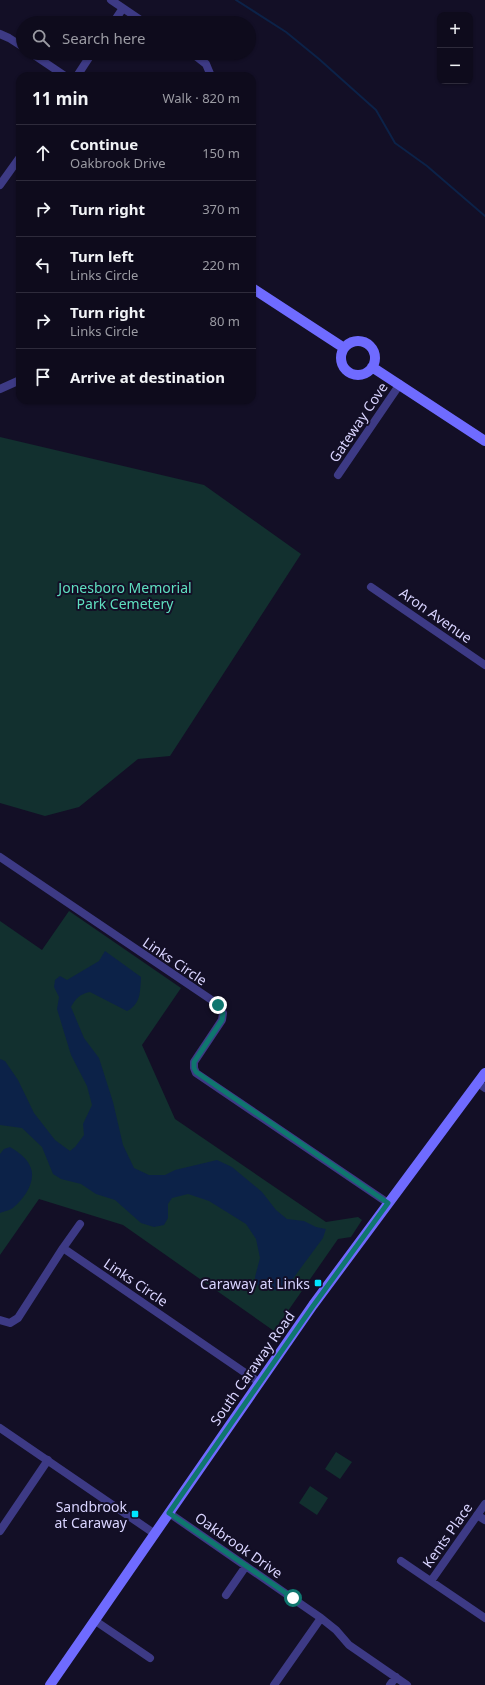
<!DOCTYPE html>
<meta charset="utf-8">
<style>
body{margin:0;font-family:"Noto Sans",sans-serif;background:#1c1929;color:#f1f3f6}
.controls{position:absolute;right:12px;top:12px;display:grid;overflow:hidden;border-radius:8px;box-shadow:0 1px 3px #0004}
.controls button{width:36px;height:36px;display:grid;place-items:center;padding:0;border:0;border-bottom:1px solid #2e2b3b;background:#0e0b1c;color:#f1f3f6;font:20px sans-serif}
.stop{position:absolute;width:12px;height:12px;margin:-9px;border:3px solid #0f766e;border-radius:50%;background:#fff}
.stop.end{background:#0f766e;border-color:#fff;box-shadow:0 1px 4px #0008}
.list{margin:0;padding:0;list-style:none}
h2{display:flex;justify-content:space-between;align-items:center;height:52px;margin:0;padding:0 16px;font-size:17px}
h2 small{font-size:13px;font-weight:400;color:#9b9ba3}
.list li{display:grid;grid-template-columns:26px 1fr auto;gap:12px;align-items:center;box-sizing:border-box;height:56px;padding:0 16px;border-top:1px solid #2e2b3b}
.list b{display:block;font-size:15px;white-space:nowrap}
.list p{margin:0;font-size:13px;white-space:nowrap;color:#9b9ba3}
.list em{font-size:13px;font-style:normal;color:#9b9ba3}
.icon{flex:none;width:22px;height:22px;fill:none;stroke:currentColor;stroke-width:2;stroke-linecap:round;stroke-linejoin:round}
.map{position:relative;flex:none;width:485px;height:1685px;overflow:hidden}
.search{position:absolute;background:#0e0b1c;box-shadow:0 1px 3px #0004;left:16px;top:16px;width:240px;height:44px;display:flex;align-items:center;gap:10px;box-sizing:border-box;padding:0 14px;border-radius:22px;color:#9b9ba3;font-size:15px}
.panel{position:absolute;background:#0e0b1c;box-shadow:0 1px 3px #0004;left:16px;top:72px;width:240px;height:332px;border-radius:12px}
.map>svg:first-child{display:block}
.green{fill:#12302f}
.water{fill:#0c2248}
.lines{fill:none;stroke-linecap:round;stroke-linejoin:round}
.stream{stroke:#0c2248;stroke-width:2}
.street{stroke:#3d3a85;stroke-width:8}
.secondary{stroke:#6f6bff;stroke-width:10}
.route{stroke:#0f766e;stroke-width:5}
.poi-dot{fill:#00e5ff;stroke:#130f26;stroke-width:1.5}
.labels{text-anchor:middle;dominant-baseline:central;stroke-width:4;stroke-linejoin:round;paint-order:stroke}
.street-label{font-size:14px;fill:#d9d4ff;stroke:#130f26}
.park-label{font-size:14px;fill:#5fe0c0;stroke:#130f26}
.poi-label{font-size:14px;fill:#d9d4ff;stroke:#130f26;text-anchor:end}
</style>
<div class="map">
<svg width="485" height="1685" viewBox="0 0 485 1685">
<rect width="100%" height="100%" fill="#130f26"/>
<!-- green -->
<path class="green" d="M0 437 204 485 301 554 170 756 138 759 79 807 45 816 0 803Z
M69 911 181 988 142 1045 175 1119 326 1222 358 1217 362 1220 351 1237 338 1239 274 1331 123 1225 39 1199 0 1255V921L42 950Z
M336 1452 352 1462 340 1479 325 1469Z
M310 1486 328 1498 317 1515 299 1503Z"/>
<!-- water -->
<path class="water" d="M105 951 141 977C140 992 141 1004 127 1011L90 992C80 994 76 998 71 1007L84 1038 99 1058 113 1102 123 1145 134 1168 149 1175H165L175 1170 217 1160 232 1167 262 1192 276 1210 287 1219 304 1221 316 1227 326 1229 323 1238 286 1288C276 1292 265 1291 256 1284L255 1277 260 1258 256 1239 246 1224 209 1201 188 1194 172 1198 168 1204V1218L164 1225 154 1227 141 1223 115 1200 96 1194 81 1184 61 1179 53 1174 42 1147 22 1128 0 1125V1059L5 1061 18 1080 34 1113 55 1140 70 1151 75 1147 84 1135 83 1124 92 1105 87 1086 71 1055 57 1009 59 997 54 987 55 980 60 976 67 980 99 961Z
M10 1147C17 1151 27 1158 30 1166 37 1180 25 1198 14 1207 11 1210 5 1211 0 1213V1154L4 1149Z"/>
<g class="lines">
<!-- stream -->
<path class="stream" d="M236 0 286 32 319 59 376 110 395 143 427 166 485 216"/>
<!-- street -->
<path class="street" d="M111 0 145 23
M113 23 123 8
M0 34 9 38 23 47
M31 53 65 76
M192 53 206 64 211 76
M77 76 92 53
M0 185 20 157
M0 389 20 380
M338 475 400 384
M371 587 485 665
M0 857 219 1005 223 1013 222 1020 194 1062V1068L196 1073 388 1203
M478 1083 485 1088
M63 1248 80 1224
M0 1320 10 1323 18 1318 63 1248 260 1383
M0 1428 155 1534
M169 1513 321 1618 336 1630 349 1645 407 1685
M477 1515 485 1520
M0 1531 48 1460
M401 1561 485 1618
M431 1581 485 1504
M226 1595 246 1566
M94 1620 150 1658
M274 1685 321 1618
M390 1685 396 1677"/>
<!-- secondary -->
<path class="secondary" d="M252 288 344 348
M341 358a17 17 0 1 1 34 0a17 17 0 1 1-34 0Z
M372 367 485 441
M50 1685 313 1305 485 1073"/>
</g>
<g class="lines">
<!-- route -->
<path class="route" d="M218 1005 223 1013 222 1020 194 1062V1068L196 1072 388 1203 313 1306 169 1513 293 1598"/>
</g>
<!-- markers -->
<g class="poi-dot">
<rect x="314" y="1279" width="8" height="8" rx="2"/>
<rect x="131" y="1510" width="8" height="8" rx="2"/>
</g>
<g class="labels">
<!-- street labels -->
<g class="street-label">
<text transform="translate(358 422) rotate(-56)">Gateway Cove</text>
<text transform="translate(436 615) rotate(35)">Aron Avenue</text>
<text transform="translate(175 961) rotate(34)">Links Circle</text>
<text transform="translate(136 1282) rotate(34)">Links Circle</text>
<text transform="translate(252 1368) rotate(-55)">South Caraway Road</text>
<text transform="translate(447 1535) rotate(-55)">Kents Place</text>
<text transform="translate(239 1545) rotate(35)">Oakbrook Drive</text>
</g>
<!-- park labels -->
<g class="park-label">
<text x="125" y="587">Jonesboro Memorial<tspan x="125" dy="16">Park Cemetery</tspan></text>
</g>
<!-- poi labels -->
<g class="poi-label">
<text x="310" y="1283">Caraway at Links</text>
<text x="127" y="1506">Sandbrook<tspan x="127" dy="16">at Caraway</tspan></text>
</g>
</g>
</svg>
<div class="controls">
<button>+</button>
<button>−</button>
</div>
<div class="stop" style="left:293px;top:1598px"></div>
<div class="stop end" style="left:218px;top:1005px"></div>
<div class="search"><svg class="icon" aria-label="search" viewBox="0 0 24 24"><circle cx="10" cy="10" r="6"/><path d="M15 15l6 6"/></svg>Search here</div>
<section class="panel">
<h2>11 min<small>Walk · 820 m</small></h2>
<ul class="list">
<li><svg class="icon" aria-label="ahead" viewBox="0 0 24 24"><path d="M12 20V5M6 11l6-6 6 6"/></svg><div><b>Continue</b><p>Oakbrook Drive</p></div><em>150 m</em></li>
<li><svg class="icon" aria-label="right" viewBox="0 0 24 24"><path d="M7 20v-9h11M14 6l5 5-5 5"/></svg><div><b>Turn right</b></div><em>370 m</em></li>
<li><svg class="icon" aria-label="left" viewBox="0 0 24 24"><path d="M17 20v-9H6M10 6l-5 5 5 5"/></svg><div><b>Turn left</b><p>Links Circle</p></div><em>220 m</em></li>
<li><svg class="icon" aria-label="right" viewBox="0 0 24 24"><path d="M7 20v-9h11M14 6l5 5-5 5"/></svg><div><b>Turn right</b><p>Links Circle</p></div><em>80 m</em></li>
<li><svg class="icon" aria-label="arrive" viewBox="0 0 24 24"><path d="M6 21V4h12l-3 4 3 4H6"/></svg><div><b>Arrive at destination</b></div></li>
</ul>
</section>
</div>
